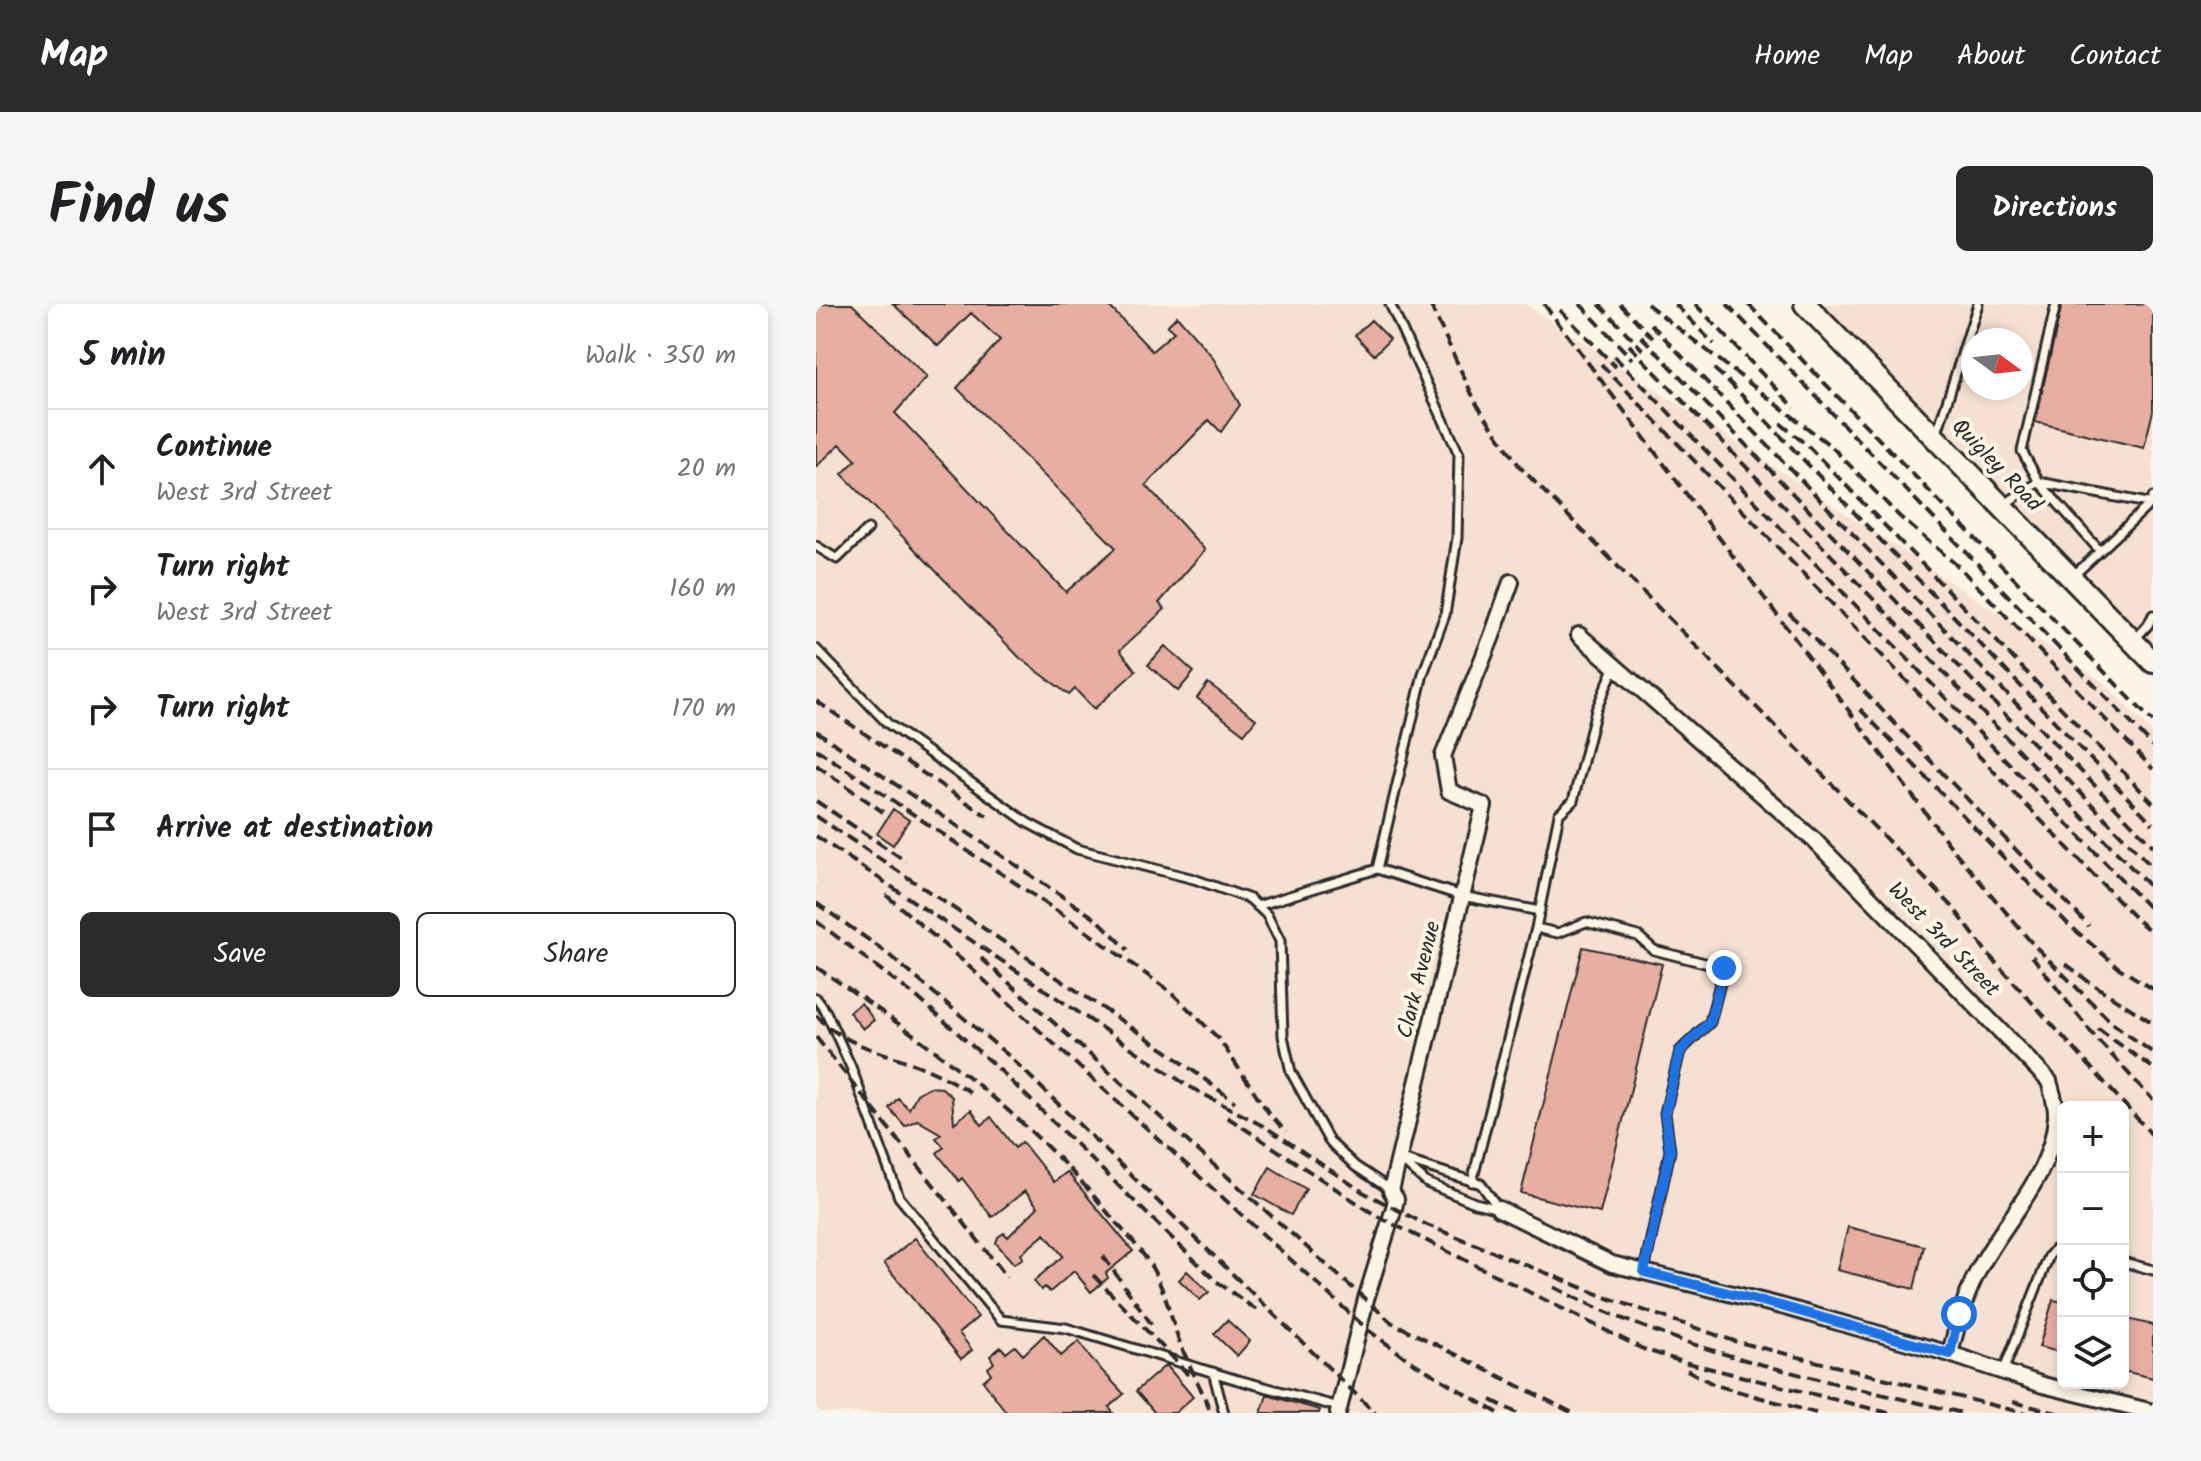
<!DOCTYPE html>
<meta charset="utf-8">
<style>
body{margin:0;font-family:Kalam,sans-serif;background:#f6f6f6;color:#202124}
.controls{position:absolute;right:24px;bottom:24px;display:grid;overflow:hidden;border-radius:12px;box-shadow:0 4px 12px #0003}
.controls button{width:72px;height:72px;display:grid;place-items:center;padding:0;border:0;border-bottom:2px solid #e0e0e0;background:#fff;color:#202124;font:40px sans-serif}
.compass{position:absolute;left:1145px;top:24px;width:72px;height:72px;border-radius:50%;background:#fff;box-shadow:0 4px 12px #0003;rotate:105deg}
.stop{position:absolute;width:24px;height:24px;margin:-18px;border:6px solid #1a73e8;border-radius:50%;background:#fff}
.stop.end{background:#1a73e8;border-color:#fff;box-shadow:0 2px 8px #0008}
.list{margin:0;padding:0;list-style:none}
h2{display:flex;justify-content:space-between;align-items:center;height:104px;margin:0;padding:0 32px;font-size:34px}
h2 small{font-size:26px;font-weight:400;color:#757577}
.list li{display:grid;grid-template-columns:52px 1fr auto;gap:24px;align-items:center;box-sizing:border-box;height:120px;padding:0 32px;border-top:2px solid #e0e0e0}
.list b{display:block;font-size:30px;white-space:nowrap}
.list p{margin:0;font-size:26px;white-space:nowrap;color:#757577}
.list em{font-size:26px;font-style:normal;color:#757577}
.actions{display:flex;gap:16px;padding:24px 32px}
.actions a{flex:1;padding:18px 0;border:2px solid #2b2b2b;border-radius:12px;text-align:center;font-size:28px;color:#2b2b2b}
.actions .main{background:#2b2b2b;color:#fff}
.icon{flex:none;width:44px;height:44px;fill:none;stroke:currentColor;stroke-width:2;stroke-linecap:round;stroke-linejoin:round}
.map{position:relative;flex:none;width:1337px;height:1109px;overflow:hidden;border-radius:12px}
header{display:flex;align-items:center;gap:48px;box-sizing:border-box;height:112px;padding:0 40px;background:#2b2b2b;color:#fff}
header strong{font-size:38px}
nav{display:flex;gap:44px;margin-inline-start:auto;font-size:28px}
.intro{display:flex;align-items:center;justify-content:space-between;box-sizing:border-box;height:192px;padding:0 48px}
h1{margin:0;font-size:56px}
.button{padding:20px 36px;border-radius:12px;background:#2b2b2b;color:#fff;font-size:28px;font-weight:700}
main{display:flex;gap:48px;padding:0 48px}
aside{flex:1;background:#fff;border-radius:12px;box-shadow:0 4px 12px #0003}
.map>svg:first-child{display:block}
.built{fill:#f6e0d1;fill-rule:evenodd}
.building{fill:#e7aea1;stroke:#2b2b2b;stroke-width:2}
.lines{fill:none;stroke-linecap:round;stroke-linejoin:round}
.lane-casing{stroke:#2b2b2b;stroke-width:13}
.street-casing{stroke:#2b2b2b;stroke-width:20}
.secondary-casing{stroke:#2b2b2b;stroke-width:26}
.lane{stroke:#fcf5e5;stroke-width:7}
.street{stroke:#fcf5e5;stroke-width:14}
.secondary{stroke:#fcf5e5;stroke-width:20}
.rail{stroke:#2b2b2b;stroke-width:4;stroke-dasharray:12 6;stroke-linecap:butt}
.route{stroke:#1a73e8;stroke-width:10}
.labels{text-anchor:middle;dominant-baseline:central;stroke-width:8;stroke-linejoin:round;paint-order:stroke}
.street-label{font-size:22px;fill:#2b2b2b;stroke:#fcf5e5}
</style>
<header>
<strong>Map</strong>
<nav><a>Home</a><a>Map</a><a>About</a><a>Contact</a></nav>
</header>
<div class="intro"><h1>Find us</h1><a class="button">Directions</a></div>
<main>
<aside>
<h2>5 min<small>Walk · 350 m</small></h2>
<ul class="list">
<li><svg class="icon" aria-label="ahead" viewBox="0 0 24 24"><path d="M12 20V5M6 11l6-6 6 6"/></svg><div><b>Continue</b><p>West 3rd Street</p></div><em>20 m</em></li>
<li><svg class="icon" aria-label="right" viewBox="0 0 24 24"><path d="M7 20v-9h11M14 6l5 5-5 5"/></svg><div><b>Turn right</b><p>West 3rd Street</p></div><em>160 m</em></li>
<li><svg class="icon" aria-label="right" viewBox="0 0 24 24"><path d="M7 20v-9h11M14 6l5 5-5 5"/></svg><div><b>Turn right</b></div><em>170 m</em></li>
<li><svg class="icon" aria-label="arrive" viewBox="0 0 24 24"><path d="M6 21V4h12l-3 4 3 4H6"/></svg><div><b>Arrive at destination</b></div></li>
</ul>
<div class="actions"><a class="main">Save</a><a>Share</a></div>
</aside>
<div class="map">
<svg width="1337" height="1109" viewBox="0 0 1337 1109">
<rect width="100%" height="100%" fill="#fcf5e5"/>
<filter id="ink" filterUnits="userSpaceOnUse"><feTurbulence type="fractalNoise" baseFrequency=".0125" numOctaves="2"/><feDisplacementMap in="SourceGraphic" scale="16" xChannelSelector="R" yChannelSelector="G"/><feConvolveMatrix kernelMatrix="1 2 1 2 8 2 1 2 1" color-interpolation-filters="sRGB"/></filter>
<g filter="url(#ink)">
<!-- built -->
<path class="built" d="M0 0H709L1287 378 1337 429V1109H0ZM1247 803H1307V1079H1247Z
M995 0H1337V358ZM1157 36H1205V84H1157Z"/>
<!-- building -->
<path class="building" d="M0 0H36L111 73 79 109 250 288 300 244 141 84 184 36 155 9 122 42 77 0H291L336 47 358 28 351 22 361 12 396 52 424 101 405 128 393 116 330 181 389 246 343 299 349 305 304 346 320 367 278 405 259 385 253 391 204 354 26 170 40 156 24 140 0 163Z
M1246 0H1337V107L1328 144 1219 118Z
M555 16 574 35 558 51 539 31Z
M349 342 378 368 362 387 332 361Z
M392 379 440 415 428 430 381 394Z
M77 505 93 516 77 541 61 530Z
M767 643 846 660 784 909 705 889Z
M45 699 58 716 47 725 33 708Z
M113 783 126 784 136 793 138 819 155 806 166 821 175 813 199 844 206 838 238 878 251 868 317 947 290 969 292 974 275 988 258 967 234 988 229 983 225 986 218 977 247 952 229 930 205 950 207 954 198 960 180 939 182 933 188 929 192 933 222 903 209 887 176 913 146 874 143 877 121 849 128 843 120 834 125 830 101 816 89 822 73 804 82 794 93 805 101 790Z
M454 863 490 885 475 911 438 890Z
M1032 923 1108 942 1098 985 1021 966Z
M99 934 162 1013 143 1029 156 1046 145 1055 68 959Z
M371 967 393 988 384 996 363 976Z
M1237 996 1247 998V1049L1223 1043Z
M1307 1014 1337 1021V1074L1307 1067Z
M411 1016 434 1037 421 1052 398 1030Z
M228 1031 245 1052 263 1037 275 1055 308 1090 293 1103 297 1109H191L167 1077 175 1070 172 1064 178 1059 174 1052 185 1043 190 1049 199 1042 207 1051Z
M350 1061 377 1093 359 1109H339L320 1087Z
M451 1091 504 1106 503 1109H445Z"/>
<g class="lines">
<defs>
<path id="lane" d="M1240 0 1206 147 1223 178 1337 200
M1120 132 1162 0
M1187 201 1223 178 1284 247 1257 272
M0 242 21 255 52 225
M1284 247 1335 199 1337 193
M1320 334 1332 321 1337 311
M0 345 71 419 212 519 261 545 378 575 434 595 451 611 464 637 467 732 475 768 513 837 539 862 575 886
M561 565 646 592 724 607
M441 602 561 565 607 370 629 311 641 234 643 150 574 0
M720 624 742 629 770 618 822 632 838 646 908 664 894 718 864 747 849 809 854 847 828 967
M0 694 10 708 35 763 83 893 185 1016 250 1024 422 1076 523 1103
M583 854 665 880 683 905 659 899 611 879Z
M656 878 720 624 743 510 757 497 780 406 799 362
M1307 958 1337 966
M397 1068 408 1109
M1187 1068 1233 952 1239 945 1247 944"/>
<path id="street" d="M763 331 998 536 1233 777C1236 788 1241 802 1240 813 1236 873 1188 916 1162 967 1148 994 1141 1021 1134 1050
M683 905 796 960 965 1002 1134 1050 1227 1081 1337 1108
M522 1109 550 995 578 904 580 895 575 887 668 502 633 487 627 452 676 332 695 278"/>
<path id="secondary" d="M989 0 1337 358"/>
</defs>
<!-- lane casing -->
<use href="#lane" class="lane-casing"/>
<!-- street casing -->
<use href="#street" class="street-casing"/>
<!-- secondary casing -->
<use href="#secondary" class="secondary-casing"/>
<!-- lane -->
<use href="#lane" class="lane"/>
<!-- street -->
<use href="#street" class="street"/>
<!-- secondary -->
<use href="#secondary" class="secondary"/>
<!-- rail -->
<path class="rail" d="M614 0 660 99 704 163 1136 602 1172 650 1337 832
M728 0 1135 543 1215 638 1296 719 1337 749
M764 0 816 55
M783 0 827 46
M804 0 837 34
M831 0 1016 143 1083 212 1143 263 1337 465
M859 0 898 40
M879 0 979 104
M911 0 1337 442
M932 0 1337 418
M744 6 800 63
M835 20 1337 542
M825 32 1337 564
M813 41 1337 586
M798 52 1337 608
M785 60 1322 617 1337 629
M898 65 911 76 1337 520
M964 119 992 142 1337 499
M973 309 1273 622
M0 397 171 512
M1044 405 1251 619 1303 664 1337 685
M0 427 283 617 312 646
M0 445 250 613 355 688 403 735 452 808 470 828
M0 461 67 508
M0 497 90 557
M0 512 352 748 419 798
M0 532 372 782 451 824 547 888 611 921 792 994 918 1037 1208 1109
M70 591 147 657 552 1026 593 1056 682 1109
M0 599 67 646 193 752 559 1109
M0 617 102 694 186 768 400 977 443 1008
M1216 652 1278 732 1337 796
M165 654 575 1018 757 1109
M1250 660 1273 678 1337 719
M0 663C106 733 217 815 297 915 310 930 325 945 335 962 350 988 355 1015 365 1042 375 1065 386 1086 395 1109
M0 711C27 741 62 746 98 760 119 768 140 779 159 791
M1282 725 1337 764
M0 733 191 973
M411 813 561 912 827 1045 864 1057 1073 1109
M287 952 336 1021
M277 971 363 1060 372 1071
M738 983C864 1049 1009 1076 1146 1109
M871 1066 899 1081 1000 1109
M675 1096 701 1109
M1197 1098 1241 1109"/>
</g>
</g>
<g class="lines" filter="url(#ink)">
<!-- route -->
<path class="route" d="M908 664 894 718 864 747 849 809 854 847 828 968 965 1002 1134 1050 1143 1010"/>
</g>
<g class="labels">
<!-- street labels -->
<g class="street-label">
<text transform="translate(1180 162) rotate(46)">Quigley Road</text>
<text transform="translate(1127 636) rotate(46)">West 3rd Street</text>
<text transform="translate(604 676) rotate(-76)">Clark Avenue</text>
</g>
</g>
</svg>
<div class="controls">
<button>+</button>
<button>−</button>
<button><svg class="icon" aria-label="locate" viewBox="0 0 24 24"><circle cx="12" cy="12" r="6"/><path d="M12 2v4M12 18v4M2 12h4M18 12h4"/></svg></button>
<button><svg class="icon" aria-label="layers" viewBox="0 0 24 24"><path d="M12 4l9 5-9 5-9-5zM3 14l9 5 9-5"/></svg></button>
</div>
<svg class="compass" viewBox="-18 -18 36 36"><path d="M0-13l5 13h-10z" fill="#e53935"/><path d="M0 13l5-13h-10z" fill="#757577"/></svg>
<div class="stop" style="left:1143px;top:1010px"></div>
<div class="stop end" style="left:908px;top:664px"></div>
</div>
</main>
